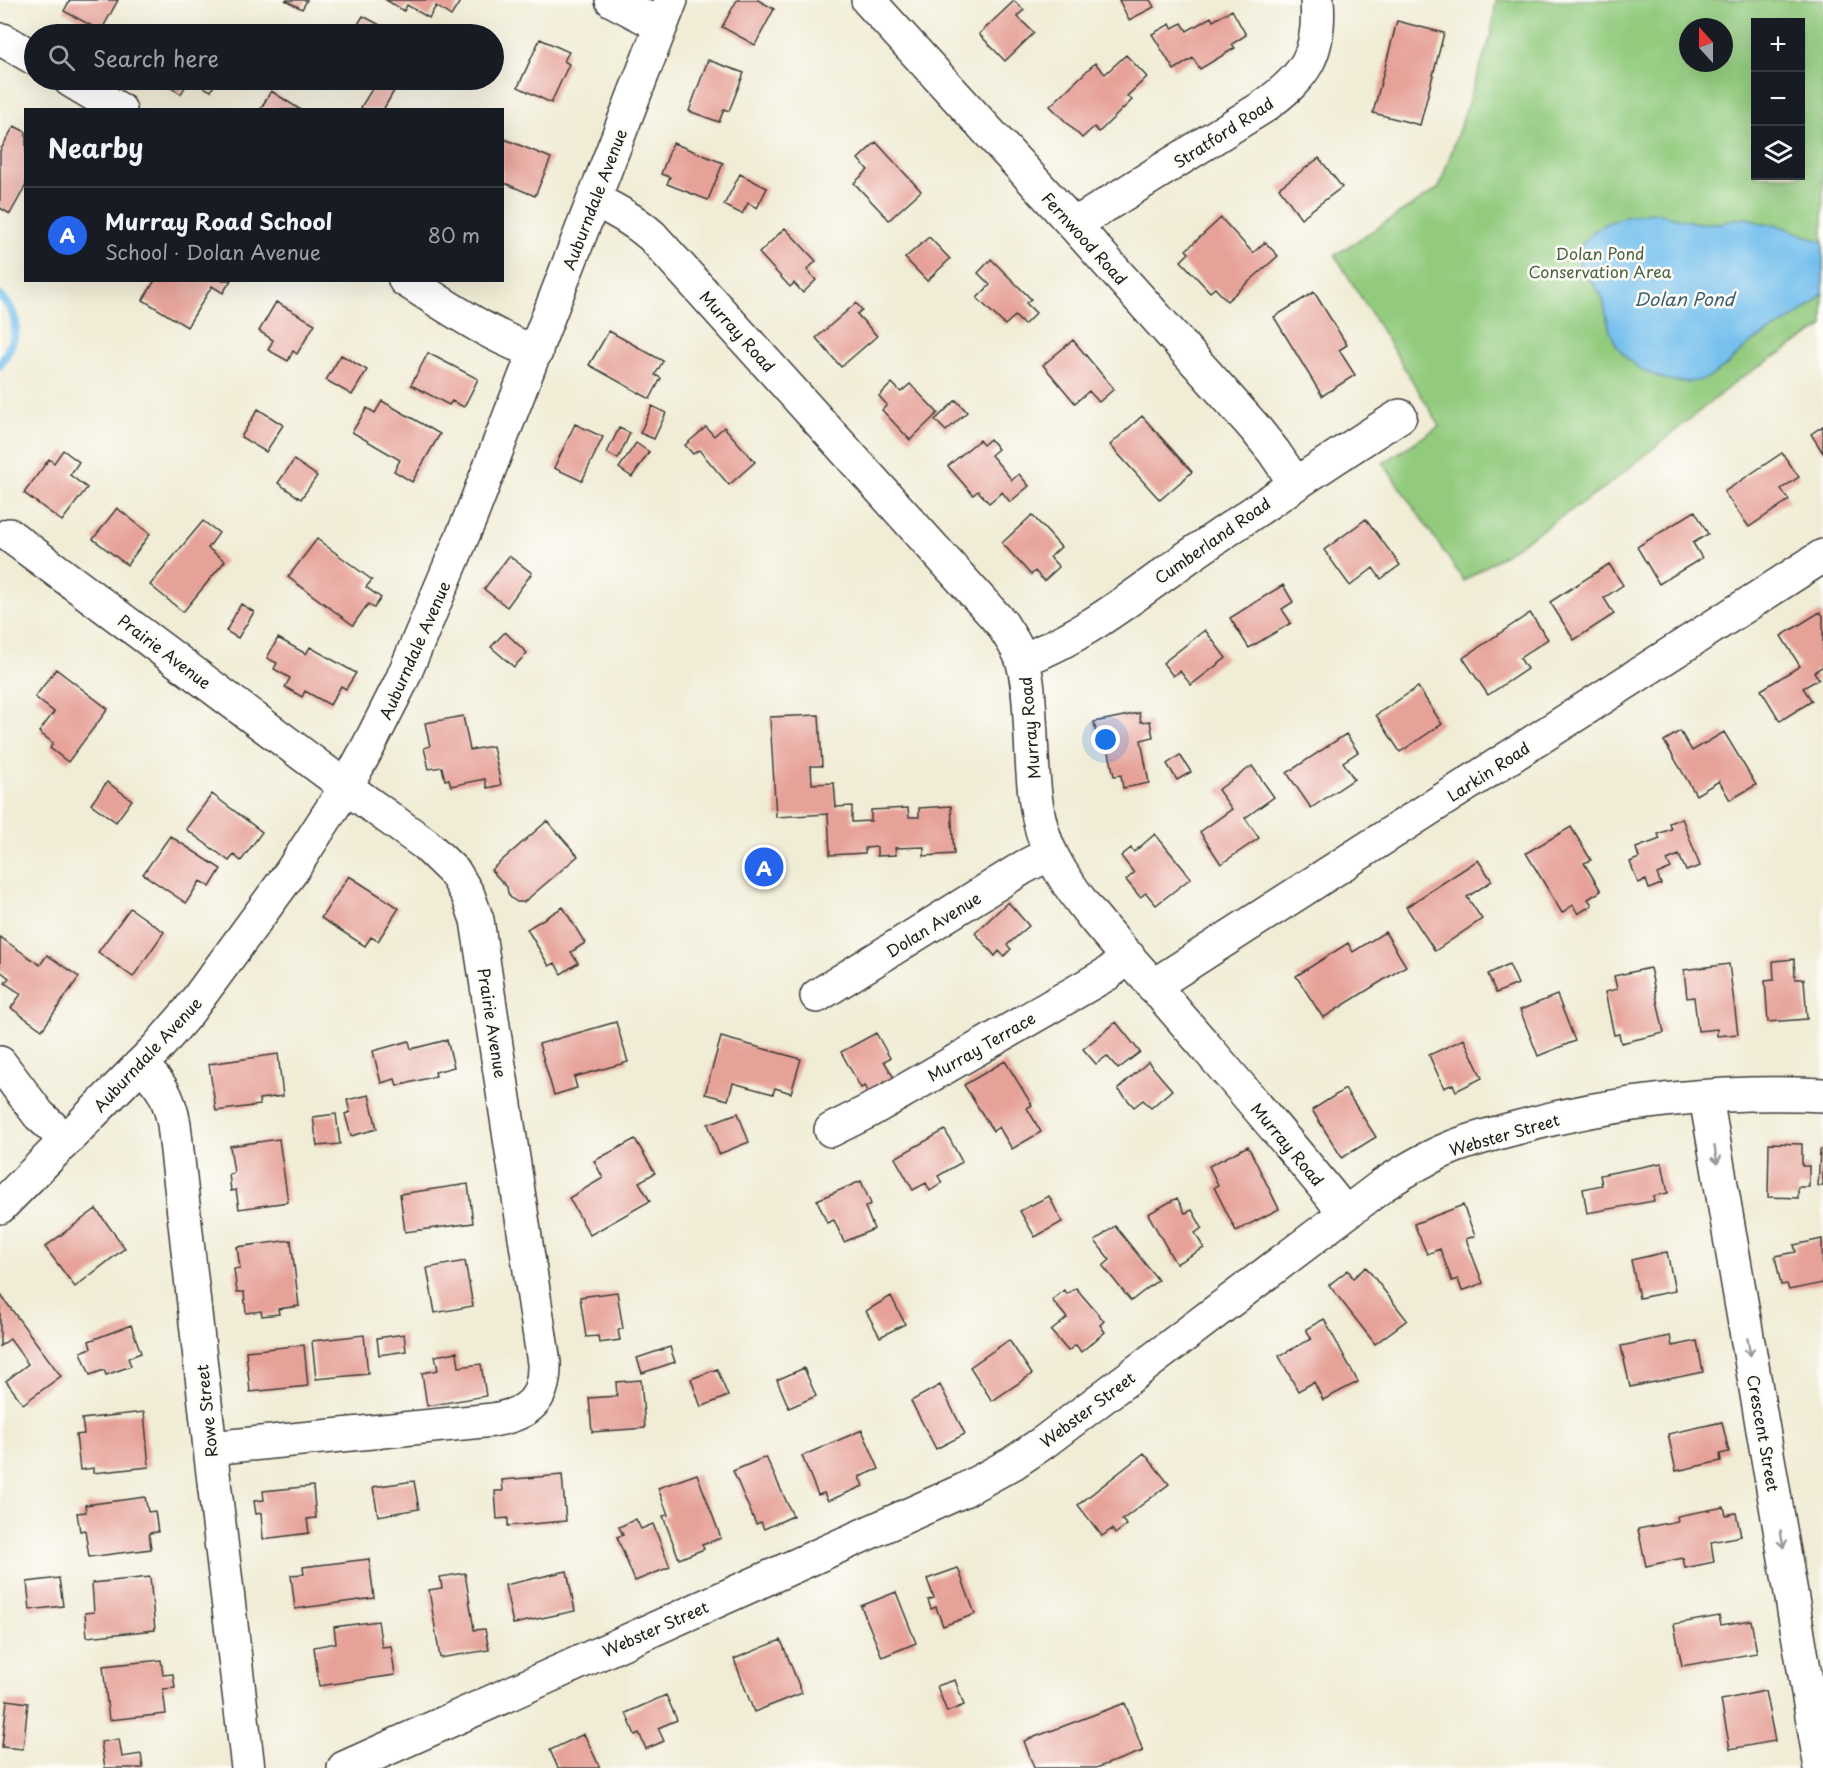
<!DOCTYPE html>
<meta charset="utf-8">
<style>
body{margin:0;font-family:"Playpen Sans",sans-serif;background:#20242c;color:#f1f3f6}
.controls{position:absolute;right:18px;top:18px;display:grid;overflow:hidden;border-radius:0px;box-shadow:0 6px 24px #0002}
.controls button{width:54px;height:54px;display:grid;place-items:center;padding:0;border:0;border-bottom:2px solid #363941;background:#171b24;color:#f1f3f6;font:30px sans-serif}
.compass{position:absolute;left:1679px;top:18px;width:54px;height:54px;border-radius:50%;background:#171b24;box-shadow:0 6px 24px #0002;rotate:339deg}
.you{position:absolute;left:1106px;top:740px;width:21px;height:21px;margin:-15px;border:4px solid #fff;border-radius:50%;background:#1a73e8;box-shadow:0 0 0 9px #1a73e833}
.badge{display:grid;place-items:center;width:39px;height:39px;border-radius:50%;background:#2563eb;color:#fff;font-size:20px;font-weight:700}
.pin{position:absolute;translate:-50% -50%;border:3px solid #fff;box-shadow:0 2px 6px #0006}
.list{margin:0;padding:0;list-style:none}
h2{display:flex;justify-content:space-between;align-items:center;height:78px;margin:0;padding:0 24px;font-size:26px}
h2 small{font-size:20px;font-weight:400;color:#9ea1a6}
.list li{display:grid;grid-template-columns:39px 1fr auto;gap:18px;align-items:center;box-sizing:border-box;height:96px;padding:0 24px;border-top:2px solid #363941}
.list b{display:block;font-size:22px;white-space:nowrap}
.list p{margin:0;font-size:20px;white-space:nowrap;color:#9ea1a6}
.list em{font-size:20px;font-style:normal;color:#9ea1a6}
.icon{flex:none;width:33px;height:33px;fill:none;stroke:currentColor;stroke-width:2;stroke-linecap:round;stroke-linejoin:round}
.map{position:relative;flex:none;width:1823px;height:1768px;overflow:hidden}
.search{position:absolute;background:#171b24;box-shadow:0 6px 24px #0002;left:24px;top:24px;width:480px;height:66px;display:flex;align-items:center;gap:15px;box-sizing:border-box;padding:0 21px;border-radius:33px;color:#9ea1a6;font-size:22px}
.panel{position:absolute;background:#171b24;box-shadow:0 6px 24px #0002;left:24px;top:108px;width:480px;height:174px;border-radius:0px}
.map>svg:first-child{display:block}
.green{fill:#92cb7e;stroke:#57744d;stroke-width:1.5;fill-rule:evenodd}
.water{fill:#74c0ed;stroke:#486e84;stroke-width:1.5}
.lines{fill:none;stroke-linecap:round;stroke-linejoin:round}
.stream{stroke:#74c0ed;stroke-width:9}
.building{fill:#e6a299}
.street-casing{stroke:#3c3b38;stroke-width:36}
.secondary-casing{stroke:#3c3b38;stroke-width:36}
.street{stroke:#fff;stroke-width:33}
.secondary{stroke:#fff;stroke-width:33}
.oneway{stroke:#999}
.labels{text-anchor:middle;dominant-baseline:central;stroke-width:5;stroke-linejoin:round;paint-order:stroke}
.street-label{font-size:16px;fill:#1c1c1c;stroke:#fdfcf7}
.park-label{font-size:16px;fill:#4b6243;stroke:#fdfcf7}
.water-label{font-size:18px;font-style:italic;fill:#3f5e70;stroke:#fdfcf7}
</style>
<div class="map">
<svg width="1823" height="1768" viewBox="0 0 1823 1768">
<rect width="100%" height="100%" fill="#fdfcf7"/>
<filter id="ink" filterUnits="userSpaceOnUse"><feTurbulence type="fractalNoise" baseFrequency=".0167" numOctaves="2"/><feDisplacementMap in="SourceGraphic" scale="12" xChannelSelector="R" yChannelSelector="G"/><feConvolveMatrix kernelMatrix="1 2 1 2 8 2 1 2 1" color-interpolation-filters="sRGB"/></filter>
<filter id="wash" filterUnits="userSpaceOnUse"><feTurbulence type="fractalNoise" baseFrequency=".008" numOctaves="4" result="noise"/><feDisplacementMap in="SourceGraphic" scale="24" xChannelSelector="R" yChannelSelector="G"/><feGaussianBlur stdDeviation="1.35" result="paint"/><feColorMatrix in="noise" values="0 0 0 0 0 0 0 0 0 0 0 0 0 0 0 0 0 1.4 0 .05"/><feComposite in="paint" operator="in"/></filter>
<g filter="url(#wash)">
<rect width="100%" height="100%" fill="#f0ecd5"/>
<!-- green -->
<path class="green" d="M1496 0H1823V327L1739 379 1602 490 1464 581 1383 463 1440 426 1335 255 1439 188 1491 35ZM1756 22H1800V176H1756ZM1688 27H1724V63H1688Z"/>
<!-- water -->
<path class="water" d="M1652 212 1698 223H1721L1735 219 1748 218 1762 224H1775L1823 242V293C1803 316 1776 327 1751 343 1739 352 1729 365 1716 373 1691 392 1643 378 1624 355 1615 345 1609 331 1607 318 1605 312 1605 306 1603 300 1599 288 1587 276 1579 266 1580 257 1579 246 1586 239 1601 220 1630 215 1652 212Z"/>
<g class="lines">
<!-- stream -->
<path class="stream" d="M0 296C25 319 16 339 0 365"/>
</g>
<g id="blocks">
<!-- building -->
<path class="building" d="M70 0H118L101 31 64 11Z
M285 0H307L302 9Z
M386 0H461L451 16 436 6 429 18 407 5 404 11Z
M737 0H758L774 9 755 45 722 27Z
M1119 0H1150L1154 7 1129 20Z
M1014 1 1024 10 1017 16 1034 33 1005 61 979 34Z
M1232 10 1246 35 1232 44 1235 48 1200 69 1193 58 1174 70 1152 34 1170 24 1172 28 1182 23 1187 31 1211 17 1213 21Z
M363 16 397 34H352Z
M1397 21 1444 33 1420 125 1373 113Z
M540 39 569 52 564 61 569 64 551 103 518 87Z
M1126 55 1147 77 1127 96 1132 100 1099 132 1094 127 1082 138 1050 106 1095 63 1105 74Z
M708 60 744 73 729 111 724 109 719 122 689 111Z
M170 80H189L181 94 166 85Z
M190 80H217L211 91Z
M377 81 394 91 383 110H365L361 107Z
M271 91 301 110H260Z
M14 126 26 132V185L10 214 0 208V151Z
M502 138 551 158 535 196 502 182Z
M876 142 921 191 889 220 854 183 868 170 858 159Z
M673 143 723 163 708 200 667 184 670 177 661 174Z
M1319 158 1342 187 1301 218 1279 188Z
M740 174 767 188 757 208 748 203 742 214 724 205Z
M1221 218 1253 253 1265 242 1278 256 1227 301 1215 288 1210 292 1181 261 1189 253 1186 250Z
M785 228 816 261 807 270 816 280 803 293 794 283 790 287 759 253Z
M929 237 950 259 927 281 905 258Z
M991 259 1031 299 1026 303 1036 313 1024 325 1015 316 1005 325 977 298 990 285 978 273Z
M155 280H231L223 293 212 286 187 327 143 300Z
M1314 292 1347 345 1339 350 1355 375 1322 396 1274 317Z
M276 302 315 324 297 354 293 351 288 361 268 350 273 340 259 331Z
M856 303 862 310 857 314 877 336 841 367 816 338Z
M609 331 663 361 655 375 661 378 650 399 589 365Z
M1073 340 1114 389 1099 402 1089 391 1075 403 1043 365Z
M428 353 478 379 464 407 452 401 449 405 411 385Z
M341 355 367 370 352 395 326 380Z
M892 383 901 392 910 384 938 413 910 440 882 410 887 405 879 396Z
M956 400 967 412 946 431 935 420Z
M382 401 440 434 412 482 394 471 400 460 352 432 367 408 375 413Z
M652 406 666 413 654 439 640 433Z
M258 409 283 425 266 452 241 437Z
M1142 416 1192 472 1160 500 1110 445Z
M575 424 603 437 582 481 554 468Z
M1823 426V453L1811 434Z
M706 427 714 436 724 427 755 462 729 485 699 450 693 454 685 445Z
M619 428 630 433 618 459 607 453Z
M990 439 998 449 991 455 1012 480 1019 474 1029 486 1010 502 1002 492 989 503 978 491 973 495 948 466 979 440 983 445Z
M636 443 649 452 632 477 619 468Z
M63 450 79 462 70 475 87 488 62 521 24 493 49 459 54 463Z
M1782 453 1799 477 1781 489 1789 500 1749 527 1724 492Z
M294 460 317 476 301 499 278 483Z
M117 508 150 534 127 565 93 539Z
M1695 511 1708 534 1693 543 1702 558 1659 584 1637 547Z
M1032 515 1061 547 1050 557 1059 567 1044 581 1035 571 1031 575 1002 543Z
M1366 519 1400 565 1381 579 1373 568 1350 586 1324 550Z
M203 521 219 533 208 548 225 561 183 612 150 585Z
M317 539 372 580 366 587 381 598 374 608 368 604 353 625 288 577Z
M509 556 532 573 507 607 484 589Z
M1609 564 1623 585 1604 598 1614 614 1574 640 1550 602Z
M1283 585 1293 602 1282 609 1291 623 1249 648 1230 618Z
M241 604 254 612 238 638 226 631Z
M1820 612 1823 616V666L1814 672 1819 679 1803 688 1812 701 1780 721 1761 690 1800 666 1781 636Z
M1530 613 1548 639 1520 658 1527 669 1488 695 1463 658Z
M1205 630 1226 658 1191 685 1180 671 1173 676 1163 663Z
M505 632 527 653 514 667 491 647Z
M278 638 306 654 310 647 356 673 346 689 341 686 330 705 305 691 302 697 285 687 290 678 274 669 277 663 267 658Z
M56 669 108 709 68 762 50 748 53 743 39 732 54 712 35 697Z
M1418 687 1442 724 1400 752 1376 715Z
M1139 713 1141 722 1150 721 1153 737 1141 740 1149 783 1123 788 1121 775 1114 776 1107 743 1098 744 1094 722Z
M819 715 822 766H811L812 784 834 783 836 807 852 806V822L871 821V810L908 808 909 817H919V808L951 806 954 854 924 856V847L895 848 896 855 877 856V847L865 848V853L830 855 828 814 776 817 770 717Z
M463 716 470 750 493 746 501 785 487 788 485 779 451 786 449 779 445 780 442 767 429 769 424 748 430 746 425 723Z
M1680 731 1692 751 1724 732 1756 785 1730 800 1719 781 1696 795 1664 741Z
M1346 734 1358 752 1343 762 1354 779 1311 808 1287 773Z
M1180 755 1191 772 1177 780 1167 764Z
M1252 766 1274 797 1245 818 1259 838 1221 864 1200 832 1232 809 1218 790Z
M107 782 132 800 116 822 91 804Z
M212 794 262 832 241 861 234 855 229 861 186 829Z
M1682 818 1700 866 1686 871 1679 855 1667 860 1671 868 1657 874 1661 884 1649 889 1646 880 1638 883 1630 862 1639 858 1636 848 1660 839 1658 834 1671 829 1669 823Z
M547 821 578 856 524 902H517L511 898 508 893 507 887 491 870Z
M1571 827 1591 860 1584 863 1601 891 1588 899 1592 905 1578 914 1573 905 1562 913 1526 853Z
M1155 834 1191 878 1156 905 1146 893 1140 897 1126 880 1134 873 1121 856 1131 848 1134 852Z
M170 836 221 869 210 887 200 881 186 903 143 874Z
M1478 860 1492 881 1467 897 1482 919 1435 951 1406 907Z
M349 876 399 908 378 941 371 937 365 946 321 918Z
M1008 902 1029 926 1007 945 1011 949 1004 956 999 951 995 956 975 933Z
M563 907 585 943 571 952 578 963 561 974 555 963 549 966 527 929Z
M130 908 164 932 133 977 98 952Z
M1385 932 1406 966 1323 1018 1296 976 1348 943 1353 952Z
M0 937 40 965 47 955 79 977 42 1030 11 1008 21 994 5 983 9 978 0 971Z
M1794 959 1795 979H1804L1807 1019 1768 1022 1765 981 1774 980 1773 961Z
M1509 964 1518 984 1496 993 1488 974Z
M1729 964 1738 1034 1717 1036V1029L1698 1031 1694 997 1687 998 1684 970Z
M1650 968 1664 1033 1621 1043 1619 1034 1614 1035 1605 992 1617 989 1614 976Z
M1557 995 1575 1041 1538 1056 1520 1010Z
M616 1022 628 1062 574 1077 577 1088 554 1095 539 1044Z
M1116 1022 1140 1052 1118 1069 1107 1056 1096 1064 1083 1049Z
M876 1033 890 1058 884 1061 894 1078 869 1093 865 1086 861 1088 841 1052Z
M721 1037 801 1059 791 1093 775 1088 773 1094 733 1083 728 1100 705 1094Z
M1464 1039 1482 1078 1456 1091 1453 1084 1444 1088 1429 1055Z
M447 1040 454 1067 435 1072 436 1076 397 1086 395 1079 381 1083 373 1051 409 1041 411 1049Z
M278 1054 283 1096 259 1099 260 1105 216 1111 209 1064Z
M1005 1061 1032 1105 1027 1108 1041 1132 1012 1149 999 1127 993 1131 964 1085Z
M1148 1062 1172 1090 1151 1108 1143 1100 1134 1107 1118 1089Z
M1345 1089 1376 1137 1342 1158 1312 1110Z
M369 1095 377 1129 351 1136 345 1114 350 1112 347 1100Z
M738 1113 749 1142 719 1154 708 1124Z
M336 1114 340 1144 317 1146 313 1117Z
M945 1130 962 1162 938 1176 942 1183 930 1191 926 1183 913 1190 895 1158Z
M279 1139 288 1202 239 1209 236 1190 231 1191 229 1174 234 1173 230 1146Z
M635 1139 655 1173 639 1182 650 1201 590 1235 569 1198 603 1178 594 1161Z
M1769 1143 1802 1144V1166H1809V1187H1798V1198L1768 1197Z
M1248 1146 1279 1209 1236 1231 1214 1187 1218 1185 1209 1166Z
M1820 1150H1823V1186H1818Z
M1662 1163 1668 1193 1653 1196 1654 1201 1587 1213 1583 1189 1602 1185 1600 1175Z
M861 1181 871 1204 865 1207 874 1229 844 1242 834 1220 827 1223 817 1200Z
M468 1184 473 1223 405 1232 400 1194Z
M1049 1196 1062 1222 1035 1237 1020 1211Z
M1177 1198 1185 1213 1192 1210 1202 1228 1195 1233 1204 1248 1176 1264 1148 1214Z
M1463 1205 1475 1236 1466 1239 1483 1283 1462 1291 1458 1279 1452 1281 1440 1249 1427 1254 1414 1224Z
M96 1209 125 1248 75 1287 45 1247Z
M1115 1226 1158 1280 1131 1301 1103 1266 1110 1260 1095 1241Z
M1822 1239 1823 1283 1789 1290 1787 1284 1781 1285 1775 1256 1796 1252 1794 1245Z
M291 1240 299 1306 278 1309 279 1314 262 1316 261 1311 246 1313 244 1292H237L234 1269 240 1268 237 1247Z
M1667 1252 1675 1291 1639 1298 1631 1260Z
M465 1261 473 1306 435 1313 427 1268Z
M1366 1267 1407 1320 1375 1344 1329 1285 1348 1270 1353 1278Z
M1076 1288 1104 1321 1100 1325 1105 1332 1081 1352 1076 1345 1068 1351 1051 1331 1067 1318 1052 1300 1064 1290 1067 1294Z
M617 1292 623 1329 618 1330 620 1340 599 1343 598 1336 586 1337 580 1297Z
M0 1294 61 1376 23 1404 6 1381 28 1364 10 1339 0 1346Z
M891 1296 905 1324 880 1337 866 1311Z
M1324 1319 1358 1382 1323 1400 1314 1382 1298 1391 1279 1356 1311 1339 1306 1329Z
M131 1325 141 1353 128 1358 131 1366 106 1375 104 1370 90 1375 81 1352 91 1348 89 1341Z
M404 1334 406 1351 379 1355 377 1338Z
M364 1335 368 1374 316 1379 312 1341Z
M1670 1336 1672 1346 1697 1341 1703 1372 1630 1387 1621 1346Z
M1009 1340 1032 1374 992 1401 970 1367Z
M304 1345 308 1386 250 1392 246 1351Z
M670 1347 675 1362 642 1373 637 1358Z
M457 1352 459 1367 481 1364 486 1396 427 1406 422 1373 438 1370 435 1356Z
M804 1368 816 1396 789 1408 777 1380Z
M717 1369 728 1396 701 1407 691 1379Z
M641 1380 645 1428 592 1432 589 1398 617 1396 616 1382Z
M940 1385 965 1434 936 1449 911 1401Z
M144 1412 149 1467 93 1473V1468L80 1470 76 1435 84 1434 82 1419Z
M1722 1422 1729 1452 1720 1454 1721 1461 1676 1471 1668 1434Z
M862 1430 879 1469 859 1477 863 1486 828 1501 824 1493 818 1495 802 1456Z
M1144 1453 1169 1484 1122 1520 1127 1525 1115 1534 1112 1529 1102 1536 1078 1505Z
M766 1457 793 1516 764 1529 761 1522 756 1524 733 1471Z
M697 1474 721 1538 702 1545 704 1549 679 1559 663 1516 668 1515 658 1488Z
M562 1475 566 1521 508 1526V1518L497 1519 495 1491H503L502 1480Z
M414 1481 419 1509 378 1516 373 1487Z
M313 1486 316 1518 307 1519 309 1533 263 1539 261 1513 256 1514 254 1501 264 1500 263 1491Z
M145 1497 148 1512 155 1511 158 1532 149 1533 151 1549 89 1557 85 1530 80 1531 77 1513 86 1512 85 1505Z
M1724 1507 1726 1515 1736 1513 1741 1536 1711 1542 1714 1562 1685 1568 1683 1558 1646 1566 1638 1529 1678 1521 1677 1516Z
M636 1519 641 1529 653 1524 670 1567 635 1581 617 1537 623 1535 619 1527Z
M369 1559 374 1598 295 1609 291 1575 304 1574 303 1567Z
M958 1568 975 1614 943 1626 936 1607 931 1609 928 1600 934 1598 927 1579Z
M567 1571 575 1611 513 1624 505 1585Z
M465 1573 474 1630 485 1629 489 1650 440 1658 429 1590 442 1588 440 1577Z
M150 1577 155 1630 87 1637 85 1613 94 1612 92 1583Z
M59 1578 63 1606 30 1610 27 1582Z
M896 1592 916 1643 882 1657 861 1606Z
M1719 1616 1721 1625 1751 1620 1757 1653 1682 1666 1674 1624Z
M378 1621 382 1647 391 1646 395 1675 319 1686 314 1647 336 1643 334 1627Z
M781 1640 802 1693 754 1712 734 1659Z
M161 1660 163 1675 173 1674 175 1688 163 1689 166 1714 109 1720 103 1666Z
M955 1680 964 1705 947 1712 937 1686Z
M1765 1691 1775 1741 1730 1749 1721 1700Z
M666 1695 677 1720 658 1728 664 1741 646 1749 639 1733 635 1735 626 1713Z
M7 1700 28 1703 23 1749 2 1747Z
M1125 1703 1143 1751 1096 1768H1034L1024 1741Z
M584 1734 600 1768H558L550 1750Z
M119 1739 122 1757 141 1754 143 1768H105L101 1742Z"/>
</g>
</g>
<g filter="url(#ink)">
<use href="#blocks" fill-opacity="0" stroke="#3c3b38" stroke-width="1.5"/>
<g class="lines">
<defs>
<path id="street" d="M612 0 660 25
M868 0 1074 225 1254 427 1274 452 1295 483
M3 40 34 58
M70 80 120 110
M594 200C616 210 634 220 652 236L1002 624C1009 636 1018 647 1022 660 1028 678 1029 699 1030 718 1033 764 1031 814 1052 856 1077 905 1122 949 1158 991 1221 1065 1285 1137 1345 1213
M1074 225 1263 107C1306 76 1321 54 1317 0
M405 280C447 306 489 336 536 352
M9 535 346 787 425 844 455 873 468 895 477 920 544 1363C545 1401 528 1414 493 1420L210 1448
M1022 660C1083 637 1135 595 1188 557 1258 509 1328 461 1400 416
M1153 986 1823 556
M817 996 1024 867 1051 853
M0 1063 39 1115 66 1140
M140 1065C161 1083 169 1097 174 1124L210 1448 248 1768
M1706 1097 1821 1768
M831 1130 869 1111 1107 974 1129 957"/>
<path id="secondary" d="M0 1207 156 1049 188 1012 291 872 346 787 368 747 401 682 471 516 671 0
M344 1768 964 1490 1013 1463 1044 1442 1383 1185C1403 1172 1424 1159 1446 1150 1469 1140 1493 1134 1516 1128 1613 1101 1723 1090 1823 1095"/>
</defs>
<!-- street casing -->
<use href="#street" class="street-casing"/>
<!-- secondary casing -->
<use href="#secondary" class="secondary-casing"/>
<!-- street -->
<use href="#street" class="street"/>
<!-- secondary -->
<use href="#secondary" class="secondary"/>
</g>
<!-- one-way arrows -->
<defs><path id="oneway-shaft" d="M-6 0H5M1.5-3L5.5 0L1.5 3" fill="none" stroke-width="1.6" stroke-linecap="round" stroke-linejoin="round" transform="scale(1.5)"/></defs>
<g class="oneway">
<use href="#oneway-shaft" transform="translate(1716 1155) rotate(80)"/>
<use href="#oneway-shaft" transform="translate(1749 1347) rotate(80)"/>
<use href="#oneway-shaft" transform="translate(1782 1539) rotate(80)"/>
</g>
</g>
<g class="labels">
<!-- street labels -->
<g class="street-label">
<text transform="translate(1223 132) rotate(-33)">Stratford Road</text>
<text transform="translate(594 199) rotate(-69)">Auburndale Avenue</text>
<text transform="translate(1085 238) rotate(48)">Fernwood Road</text>
<text transform="translate(738 331) rotate(48)">Murray Road</text>
<text transform="translate(1212 540) rotate(-35)">Cumberland Road</text>
<text transform="translate(414 650) rotate(-66)">Auburndale Avenue</text>
<text transform="translate(165 651) rotate(37)">Prairie Avenue</text>
<text transform="translate(1029 728) rotate(-95)">Murray Road</text>
<text transform="translate(1488 771) rotate(-33)">Larkin Road</text>
<text transform="translate(933 924) rotate(-32)">Dolan Avenue</text>
<text transform="translate(493 1023) rotate(81)">Prairie Avenue</text>
<text transform="translate(981 1046) rotate(-30)">Murray Terrace</text>
<text transform="translate(147 1054) rotate(-47)">Auburndale Avenue</text>
<text transform="translate(1504 1134) rotate(-16)">Webster Street</text>
<text transform="translate(1288 1144) rotate(50)">Murray Road</text>
<text transform="translate(1087 1409) rotate(-37)">Webster Street</text>
<text transform="translate(206 1411) rotate(-96)">Rowe Street</text>
<text transform="translate(1764 1433) rotate(80)">Crescent Street</text>
<text transform="translate(655 1628) rotate(-24)">Webster Street</text>
</g>
<!-- park labels -->
<g class="park-label">
<text x="1600" y="253">Dolan Pond<tspan x="1600" dy="18">Conservation Area</tspan></text>
</g>
<!-- water labels -->
<g class="water-label">
<text x="1684" y="298">Dolan Pond</text>
</g>
</g>
</svg>
<div class="controls">
<button>+</button>
<button>−</button>
<button><svg class="icon" aria-label="layers" viewBox="0 0 24 24"><path d="M12 4l9 5-9 5-9-5zM3 14l9 5 9-5"/></svg></button>
</div>
<svg class="compass" viewBox="-18 -18 36 36"><path d="M0-13l5 13h-10z" fill="#e53935"/><path d="M0 13l5-13h-10z" fill="#9ea1a6"/></svg>
<div class="you"></div>
<div class="pin badge" style="left:764px;top:867px">A</div>
<div class="search"><svg class="icon" aria-label="search" viewBox="0 0 24 24"><circle cx="10" cy="10" r="6"/><path d="M15 15l6 6"/></svg>Search here</div>
<section class="panel">
<h2>Nearby<small></small></h2>
<ul class="list">
<li><span class="badge">A</span><div><b>Murray Road School</b><p>School · Dolan Avenue</p></div><em>80 m</em></li>
</ul>
</section>
</div>
